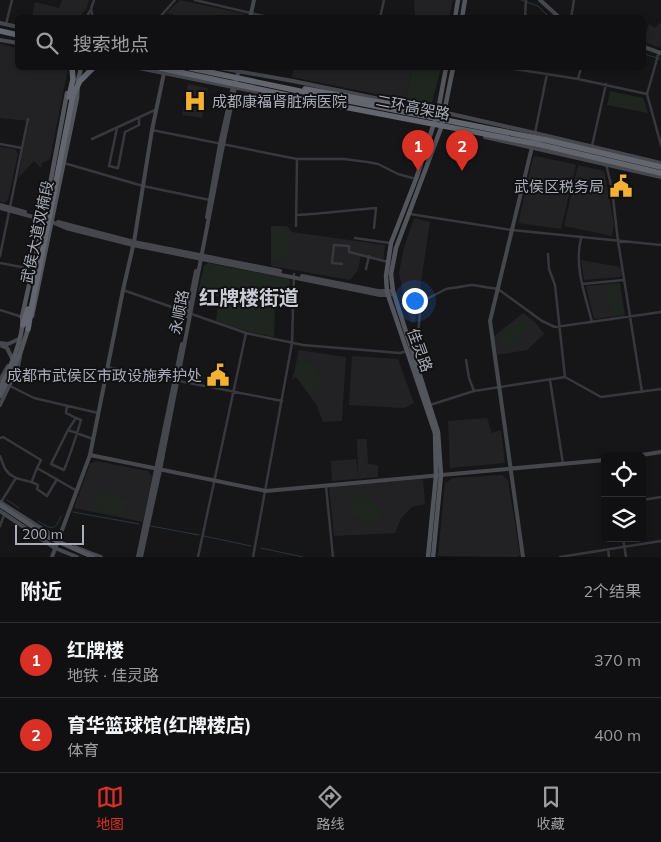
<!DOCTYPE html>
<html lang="zh">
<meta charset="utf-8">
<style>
body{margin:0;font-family:Mulish,"Noto Sans SC",sans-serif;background:#19191b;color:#f1f3f6}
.controls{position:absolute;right:15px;bottom:15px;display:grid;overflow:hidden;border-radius:8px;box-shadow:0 2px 8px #0003}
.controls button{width:45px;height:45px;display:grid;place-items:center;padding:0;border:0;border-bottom:1px solid #303032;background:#101012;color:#f1f3f6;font:25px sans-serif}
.scale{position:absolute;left:15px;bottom:12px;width:69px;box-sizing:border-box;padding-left:5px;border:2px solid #a8adb8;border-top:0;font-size:14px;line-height:18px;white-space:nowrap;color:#a8adb8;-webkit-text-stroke:4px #111113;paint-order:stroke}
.you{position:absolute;left:414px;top:300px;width:18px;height:18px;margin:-12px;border:4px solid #fff;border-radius:50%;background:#1a73e8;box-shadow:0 0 0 8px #1a73e833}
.badge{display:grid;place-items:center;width:32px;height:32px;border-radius:50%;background:#d93025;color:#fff;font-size:16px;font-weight:700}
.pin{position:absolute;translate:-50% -41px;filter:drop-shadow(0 1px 2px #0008)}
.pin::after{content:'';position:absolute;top:26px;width:18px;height:15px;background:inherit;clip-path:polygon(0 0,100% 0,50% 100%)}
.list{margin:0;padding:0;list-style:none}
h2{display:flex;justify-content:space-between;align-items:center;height:65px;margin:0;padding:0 20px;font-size:21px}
h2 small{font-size:16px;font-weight:400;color:#9c9d9f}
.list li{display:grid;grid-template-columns:32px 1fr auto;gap:15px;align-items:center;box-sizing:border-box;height:75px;padding:0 20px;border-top:1px solid #303032}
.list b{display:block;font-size:19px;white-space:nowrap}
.list p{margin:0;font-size:16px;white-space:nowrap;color:#9c9d9f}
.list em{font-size:16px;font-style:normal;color:#9c9d9f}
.icon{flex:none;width:28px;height:28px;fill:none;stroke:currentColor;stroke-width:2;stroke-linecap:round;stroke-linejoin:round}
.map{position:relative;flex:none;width:661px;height:557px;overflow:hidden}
.search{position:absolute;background:#101012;box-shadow:0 2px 8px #0003;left:15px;right:15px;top:15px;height:55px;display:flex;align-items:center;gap:12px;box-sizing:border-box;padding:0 18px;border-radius:8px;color:#9c9d9f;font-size:19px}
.sheet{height:215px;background:#101012}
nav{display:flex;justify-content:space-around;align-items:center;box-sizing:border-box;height:70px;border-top:1px solid #303032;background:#101012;font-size:14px;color:#9c9d9f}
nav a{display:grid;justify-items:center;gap:2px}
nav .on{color:#d93025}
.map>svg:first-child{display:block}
.built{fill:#222225}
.green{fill:#1e261f}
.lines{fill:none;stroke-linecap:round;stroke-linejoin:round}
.stream{stroke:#2c353c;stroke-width:1}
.street{stroke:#37383d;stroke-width:2.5}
.secondary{stroke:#45474d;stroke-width:4}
.primary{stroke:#53555c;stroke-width:4.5}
.highway{stroke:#63666e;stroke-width:5.5}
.primary-bridge{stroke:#53555c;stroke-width:4.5}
.highway-bridge{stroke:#63666e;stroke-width:5.5}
.labels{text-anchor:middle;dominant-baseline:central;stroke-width:4;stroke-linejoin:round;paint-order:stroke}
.poi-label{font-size:15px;fill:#a8adb8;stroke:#111113;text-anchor:end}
.street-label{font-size:15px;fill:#a8adb8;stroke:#111113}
.district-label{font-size:20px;font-weight:bold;fill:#c9ccd4;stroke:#111113}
</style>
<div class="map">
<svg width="661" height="557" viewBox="0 0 661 557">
<rect width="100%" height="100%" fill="#161618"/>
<!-- built -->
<path class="built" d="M62 0H89L86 10 82 13 81 17H32L35 2 59 8Z
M180 0 245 14 247 17 186 18 166 13Z
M414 0H453L449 17H415Z
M661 22V48L644 42 649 24 655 28Z
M0 44 17 48 18 68H68L50 159 42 163 41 168 34 161 18 178 29 121 0 118Z
M294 68H413L405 100 292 77Z
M188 84 208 88 202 118 182 115Z
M0 147 15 149 18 154 8 200 4 203 0 201Z
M535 156 574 164 576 166 561 229 518 223 533 158Z
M578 165 604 171 614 224 612 236 564 226Z
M414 218 430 222 415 323 411 322 406 308 399 273 404 247Z
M271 226H287L292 232 385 245 383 262 361 256 358 270 350 280 271 266Z
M581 260 620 267 622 275 620 277 584 280Z
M619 283 620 284 625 315 594 319 586 286Z
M523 313 535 322 544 334 527 350 497 355 493 337Z
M299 350 346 357 342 421 323 422 316 404 296 377 292 380Z
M352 356 398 359 414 403 404 408 349 405Z
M487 418 492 433 501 430 505 463 450 468 448 421Z
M357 439H367L368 464 378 465V477L332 481 331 461 356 459 358 474Z
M96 461 148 471 152 477 143 522 74 508 90 464Z
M502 475 508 480 520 555 517 557 438 556 445 483 453 478Z
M423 479 425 504 412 507 401 518 395 533 334 536 329 486Z"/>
<!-- green -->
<path class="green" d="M413 68H441L432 102 429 104 405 100Z
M610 91 643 98 648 113 607 105Z
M272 228H285L290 232 289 254 283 259H272Z
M208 263 289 279 290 282V296L275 299 274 337 246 331 216 321 219 297 198 292 204 266Z
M619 285 624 314 611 316 606 287Z
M518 320 527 322 529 330 507 347 500 342 499 336Z
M302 360C313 363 322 375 322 387L314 392 306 390 294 374 296 365Z
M97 492 128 499 125 516 93 509Z
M358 494H361L381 510 382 518 377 522H372L369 525 355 516 352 518V501Z"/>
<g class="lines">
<!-- stream -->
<path class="stream" d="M521 0 538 6 550 18
M644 54 661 59
M7 500 19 508
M73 512 139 524
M38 521C51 529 55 532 61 516
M151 526 199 535
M204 536 251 546
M261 548 303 557"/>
<!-- street -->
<path class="street" d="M195 0 272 18
M91 9 93 18
M86 18 91 9 94 0
M159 18 175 0
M380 18 384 0
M525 18 526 0
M571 18 574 0
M6 24 12 0
M508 68 578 79 647 94
M578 79 581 68
M647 94 661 145
M647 94 659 52
M117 128 109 166 118 168 125 132 139 125V118
M152 130 297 159H344L367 162 378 164 398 174 416 179
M535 133 547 74
M92 139 155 110
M0 144 22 148
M592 146 606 84
M64 163 143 186 210 200
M606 164 612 189 618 241 642 392
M410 214 512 230 661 245
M296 215C323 214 349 210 376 208L374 228
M296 226 297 159
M355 238 390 243
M581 238C574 266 585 295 592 322
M548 254 549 269 555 285 565 377
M0 256 28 119
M0 263 32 269
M342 264 332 263 334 245 349 246V252L388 262
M366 269 369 256
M582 284 624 280
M123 290 246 333 303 345 400 353 407 351
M0 310 22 317
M412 348 417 345 421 302 446 289 472 285 498 289 542 321 555 327 661 312
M466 360 469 378 474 391
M107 367 282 401
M565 377 601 397 661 389
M550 380 563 464
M10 386 34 398 98 413
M430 405 474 391 565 377
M67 406 66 413 76 418
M68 430 76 418 81 420C76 437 71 453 64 470L51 464 68 430 93 439
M0 438 3 437 41 460 37 468 77 491
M0 456C2 460 3 466 6 470 13 481 28 479 38 485L37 489 47 496 57 479
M32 481 37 468
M326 486 333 557
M642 500 661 497
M1 502 16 478
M0 526 4 515
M623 538 626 557
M608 549 609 557
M198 557 246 333
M253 557 292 343 294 274
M560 557 661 541"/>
<!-- secondary -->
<path class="secondary" d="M540 0 560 18
M250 18 254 0
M0 23 18 27
M0 40 18 43
M644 47 661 53
M139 68 321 105
M220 68 293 81 399 103
M410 108 438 111 535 133 661 163
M485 137 661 177
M0 205 25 212
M0 208 52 222 66 228 133 245 380 295H390
M207 217 220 144 234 82
M58 222 134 242 280 271
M302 276 378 291H393
M187 316 196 271
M0 343 8 344 19 339
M2 346 7 348 12 358
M0 380 8 366
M0 405 18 367 20 357
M90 455 266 491 605 460
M635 456 661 452
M0 502 60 540
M0 511 55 548 77 557
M75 547 101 557
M52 557 90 455 123 290 134 242 152 130 164 73
M138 557 182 344
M141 557 160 470 222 150 239 68
M523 557 490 321 532 147"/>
<!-- primary -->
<path class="primary" d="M455 18 458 0
M462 18 465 0
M32 316 77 98 78 80 81 68
M0 388C9 370 25 337 22 317L44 217 67 93
M0 396 20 354 29 326
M428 557 436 476 435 433 387 292 386 276 391 243 416 179 438 111 446 68
M433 557 441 475 438 432 393 291 391 274 396 248 441 128 453 68"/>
<!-- highway -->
<path class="highway" d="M0 31 18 35
M305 89 411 108
M23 325 28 309
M28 329 32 305"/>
<!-- primary-bridge -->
<path class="primary-bridge" d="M0 505 50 538 93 557"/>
<!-- highway-bridge -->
<path class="highway-bridge" d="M160 68 334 105 537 144 661 173
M190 68 304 92 546 140 661 167
M69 97 73 79 72 68
M32 305 73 95 80 81 92 69"/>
</g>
<!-- icons -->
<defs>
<symbol id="hospital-bare" viewBox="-9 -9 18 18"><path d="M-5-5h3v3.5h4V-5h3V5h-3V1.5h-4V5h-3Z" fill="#f2b134" stroke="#111113" stroke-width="2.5" paint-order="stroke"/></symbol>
<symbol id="civic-bare" viewBox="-9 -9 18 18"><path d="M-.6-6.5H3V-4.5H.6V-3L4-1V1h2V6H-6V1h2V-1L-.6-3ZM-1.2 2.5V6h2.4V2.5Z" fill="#f2b134" stroke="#111113" stroke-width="2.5" paint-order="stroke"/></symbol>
</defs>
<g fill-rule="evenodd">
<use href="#hospital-bare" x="179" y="85" width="32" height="32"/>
<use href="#civic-bare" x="605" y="170" width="32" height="32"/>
<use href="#civic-bare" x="202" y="359" width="32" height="32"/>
</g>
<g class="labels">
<!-- poi labels -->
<g class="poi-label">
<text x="212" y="101" text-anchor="start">成都康福肾脏病医院</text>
<text x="604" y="186">武侯区税务局</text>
<text x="202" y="375">成都市武侯区市政设施养护处</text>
</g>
<!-- street labels -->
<g class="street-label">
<text transform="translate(413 107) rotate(11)">二环高架路</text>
<text transform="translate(37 232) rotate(-78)">武侯大道双楠段</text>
<text transform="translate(179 312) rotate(-79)">永顺路</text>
<text transform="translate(420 350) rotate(70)">佳灵路</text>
</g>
<!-- district labels -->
<g class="district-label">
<text x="249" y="297">红牌楼街道</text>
</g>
</g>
</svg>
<div class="controls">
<button><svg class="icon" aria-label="locate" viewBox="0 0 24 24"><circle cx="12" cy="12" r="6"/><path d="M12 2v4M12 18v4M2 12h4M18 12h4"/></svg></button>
<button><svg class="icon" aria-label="layers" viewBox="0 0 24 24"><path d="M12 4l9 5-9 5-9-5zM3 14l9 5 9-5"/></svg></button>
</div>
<div class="scale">200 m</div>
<div class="you"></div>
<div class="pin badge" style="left:418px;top:171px">1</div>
<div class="pin badge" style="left:462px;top:171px">2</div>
<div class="search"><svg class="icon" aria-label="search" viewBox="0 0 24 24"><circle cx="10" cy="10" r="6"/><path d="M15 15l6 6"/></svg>搜索地点</div>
</div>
<section class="sheet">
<h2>附近<small>2个结果</small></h2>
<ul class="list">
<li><span class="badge">1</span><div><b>红牌楼</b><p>地铁 · 佳灵路</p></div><em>370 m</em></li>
<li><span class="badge">2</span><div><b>育华篮球馆(红牌楼店)</b><p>体育</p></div><em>400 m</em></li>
</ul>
</section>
<nav>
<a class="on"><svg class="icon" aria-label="map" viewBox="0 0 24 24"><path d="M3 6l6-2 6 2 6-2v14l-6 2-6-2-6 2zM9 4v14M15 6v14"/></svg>地图</a>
<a><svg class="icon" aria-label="directions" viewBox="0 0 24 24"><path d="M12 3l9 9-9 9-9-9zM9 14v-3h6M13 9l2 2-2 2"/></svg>路线</a>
<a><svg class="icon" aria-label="saved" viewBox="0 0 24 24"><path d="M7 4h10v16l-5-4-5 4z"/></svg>收藏</a>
</nav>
